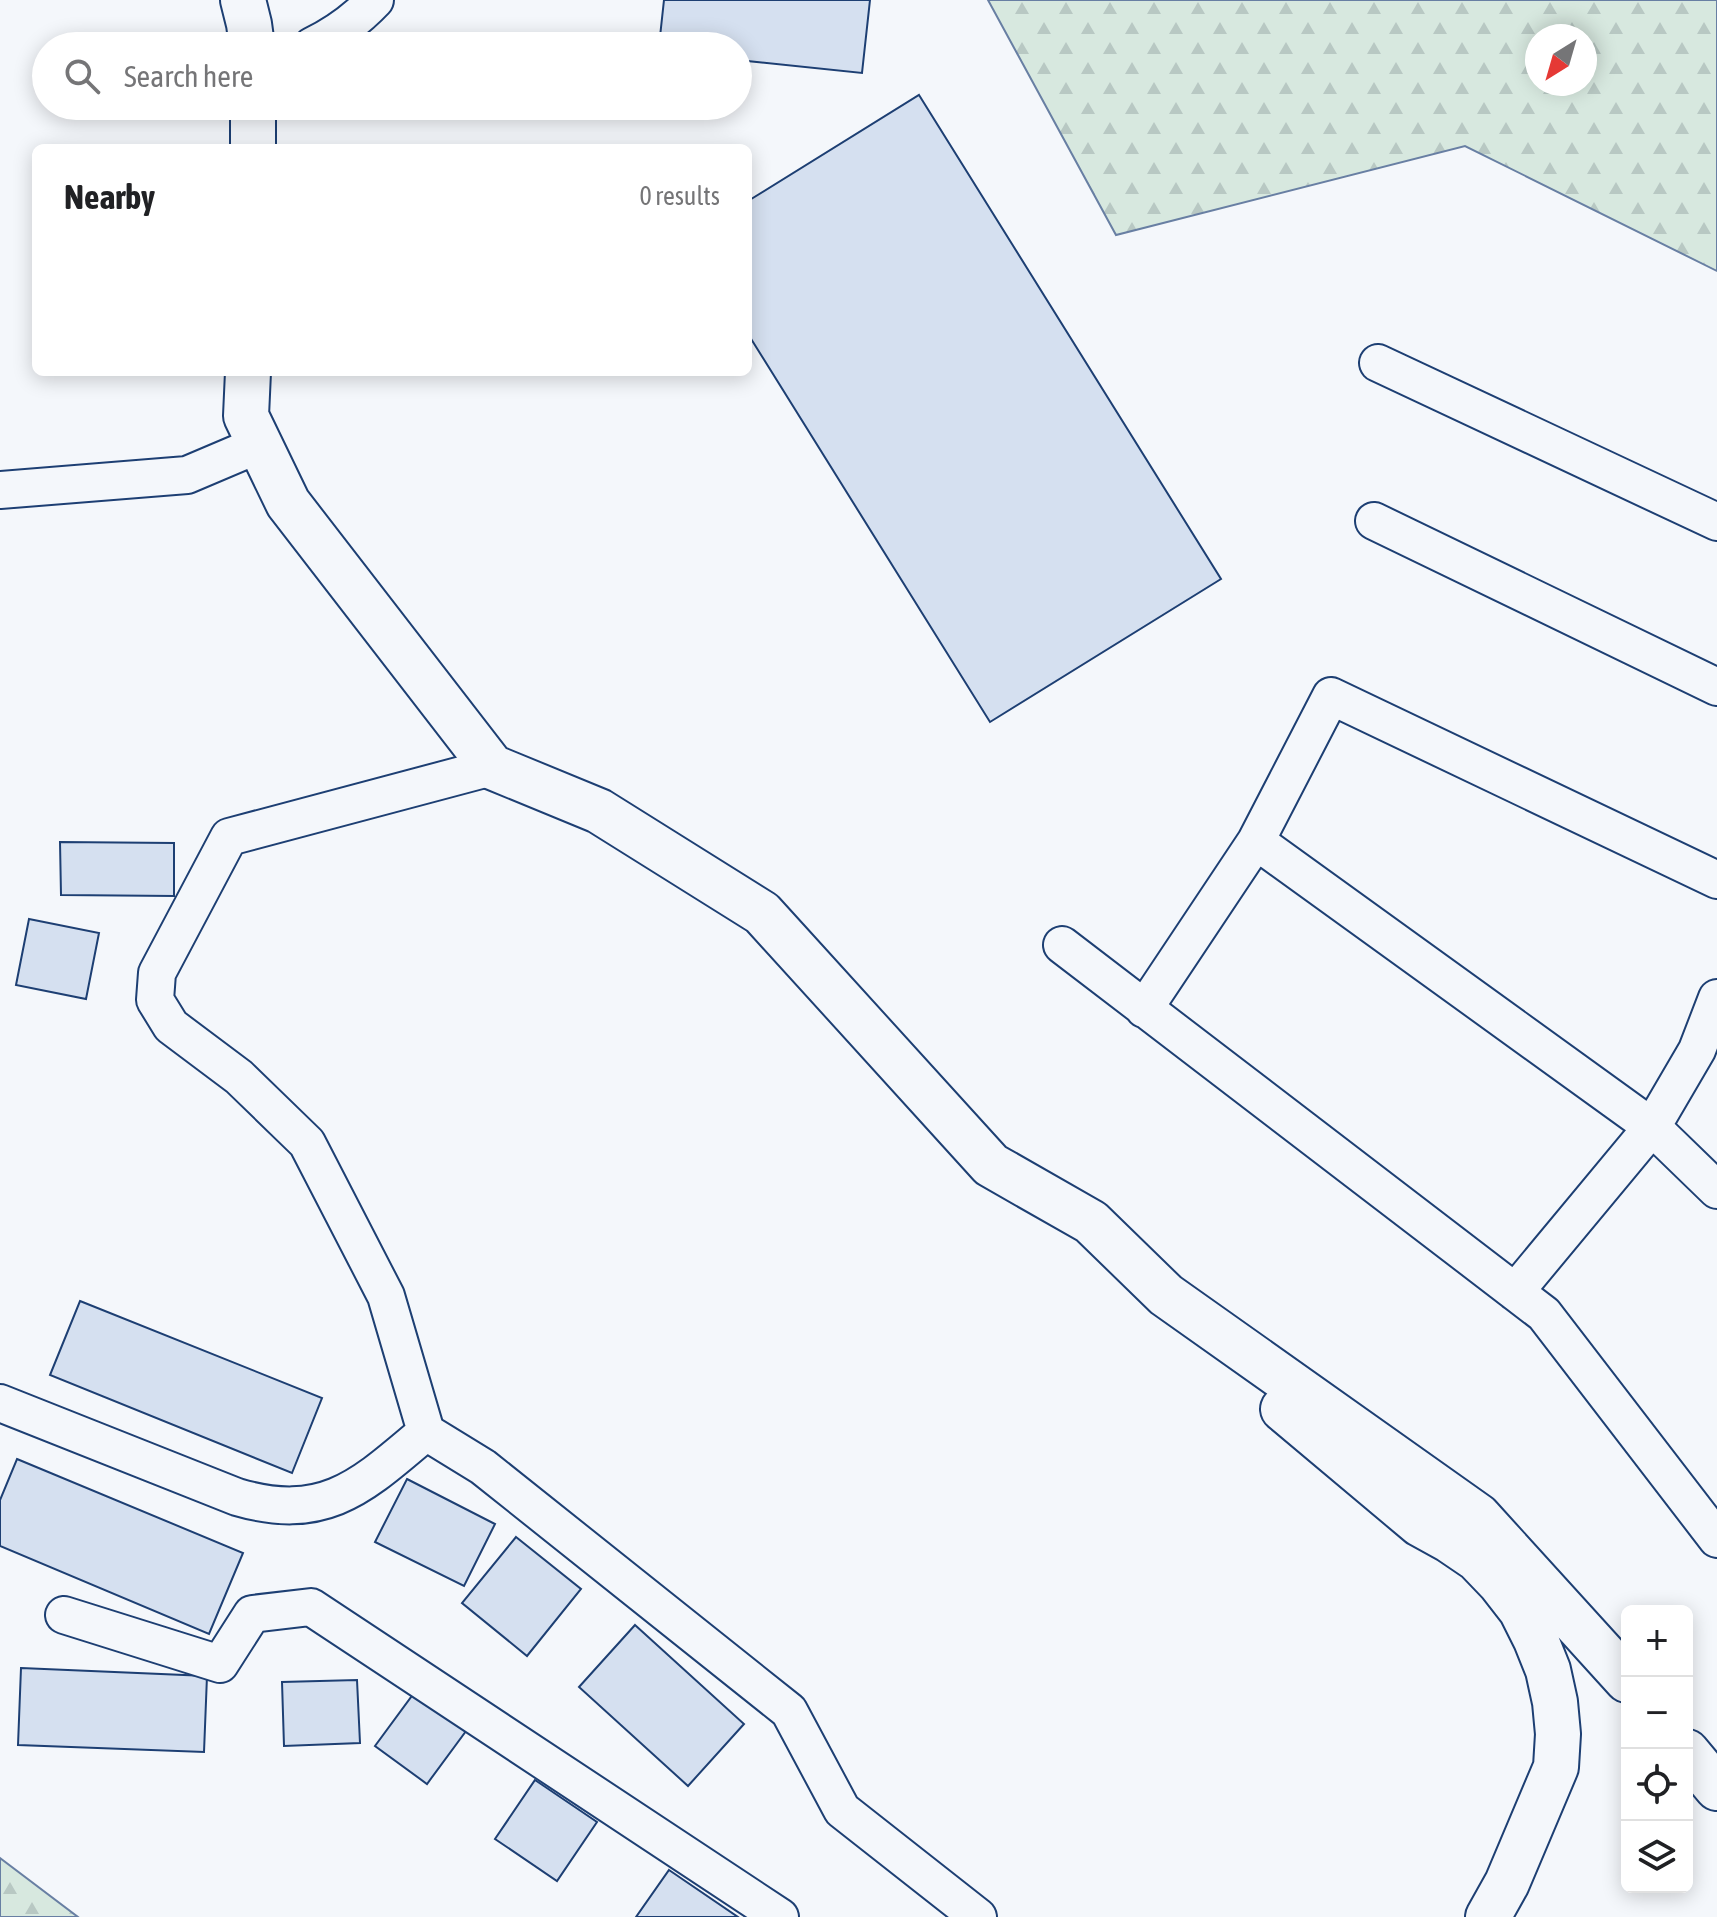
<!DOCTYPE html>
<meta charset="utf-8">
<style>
body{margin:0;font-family:"Asap Condensed",sans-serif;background:#f6f6f6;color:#202124}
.controls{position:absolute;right:24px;bottom:24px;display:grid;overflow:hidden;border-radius:12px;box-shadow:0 4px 20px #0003}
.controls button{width:72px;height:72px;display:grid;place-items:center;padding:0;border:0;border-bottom:2px solid #e0e0e0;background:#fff;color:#202124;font:40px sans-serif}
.compass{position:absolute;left:1525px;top:24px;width:72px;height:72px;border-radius:50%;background:#fff;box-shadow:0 4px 20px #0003;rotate:217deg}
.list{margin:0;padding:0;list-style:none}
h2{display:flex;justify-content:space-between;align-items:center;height:104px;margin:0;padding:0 32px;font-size:34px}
h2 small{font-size:26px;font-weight:400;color:#757577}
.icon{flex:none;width:44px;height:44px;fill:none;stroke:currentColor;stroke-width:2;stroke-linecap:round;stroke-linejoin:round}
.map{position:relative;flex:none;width:1717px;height:1917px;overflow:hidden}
.search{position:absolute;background:#fff;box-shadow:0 4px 20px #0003;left:32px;top:32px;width:720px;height:88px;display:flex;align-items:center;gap:20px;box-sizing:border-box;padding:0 28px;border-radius:44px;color:#757577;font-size:30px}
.panel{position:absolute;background:#fff;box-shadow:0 4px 20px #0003;left:32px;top:144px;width:720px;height:232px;border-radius:12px}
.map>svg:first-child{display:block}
.forest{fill:url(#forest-firs);stroke:#687fa3;stroke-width:2;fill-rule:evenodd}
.building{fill:#d5e0f0;stroke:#1d3f73;stroke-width:2}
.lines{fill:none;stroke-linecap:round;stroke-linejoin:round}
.street-casing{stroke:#1d3f73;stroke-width:40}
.secondary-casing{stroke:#1d3f73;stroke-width:48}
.street{stroke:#f4f7fb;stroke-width:36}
.secondary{stroke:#f4f7fb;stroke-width:44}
</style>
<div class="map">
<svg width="1717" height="1917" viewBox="0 0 1717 1917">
<defs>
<pattern id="forest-firs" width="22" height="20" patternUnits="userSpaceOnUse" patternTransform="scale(2)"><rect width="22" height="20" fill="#d7e8df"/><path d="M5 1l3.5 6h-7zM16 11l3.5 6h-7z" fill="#b8c8c3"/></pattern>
</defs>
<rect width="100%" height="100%" fill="#f4f7fb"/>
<!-- forest -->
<path class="forest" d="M988 0H1717V271L1465 146 1116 235ZM1537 36H1585V84H1537Z
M0 1858 78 1917H0Z"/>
<!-- building -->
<path class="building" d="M664 0H870L862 73 738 60V46H659Z
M919 95 1221 579 990 722 748 334V201Z
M60 842 174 843V896L61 895Z
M29 919 99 933 86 999 16 985Z
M80 1301 322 1398 292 1473 50 1375Z
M17 1459 243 1553 209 1634 0 1546V1500Z
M407 1479 495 1524 464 1586 375 1542Z
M516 1537 581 1589 527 1656 462 1603Z
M635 1625 744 1724 688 1786 579 1687Z
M21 1668 207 1676 204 1752 18 1745Z
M357 1680 360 1743 284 1746 282 1682Z
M417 1689 469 1727 427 1784 375 1746Z
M535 1780 597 1822 557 1881 495 1839Z
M669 1870 738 1917H636Z"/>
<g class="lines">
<defs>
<path id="street" d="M312 46C337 34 356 20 375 0
M1378 363 1717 522
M0 490 187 475 260 444
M1374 521 1717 687
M492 767 229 837 157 973 155 1000 171 1026 239 1077 307 1143 386 1296 426 1432 483 1467 789 1711 842 1810 978 1917
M1256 841 1652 1127 1717 1190
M1062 945 1544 1314 1717 1539
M1144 1009 1256 841 1331 696 1717 880
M1515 1292 1652 1127 1697 1050 1717 998
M0 1403 237 1497C326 1523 363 1485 426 1432
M64 1615 220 1664 252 1614 311 1607 780 1917"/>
<path id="secondary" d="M243 0 249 24 252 46
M253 148V106
M248 372 246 416 288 503 492 767 599 811 762 913 991 1165 1091 1222 1166 1295 1478 1516 1627 1680
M1283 1409 1420 1524 1449 1540 1477 1559 1500 1583 1521 1610 1536 1640 1548 1670 1555 1702 1558 1734 1556 1767 1507 1883 1488 1917
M1687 1752 1717 1788"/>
</defs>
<!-- street casing -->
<use href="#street" class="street-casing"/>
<!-- secondary casing -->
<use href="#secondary" class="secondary-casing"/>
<!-- street -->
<use href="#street" class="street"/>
<!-- secondary -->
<use href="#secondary" class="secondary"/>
</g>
</svg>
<div class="controls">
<button>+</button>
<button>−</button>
<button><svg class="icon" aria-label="locate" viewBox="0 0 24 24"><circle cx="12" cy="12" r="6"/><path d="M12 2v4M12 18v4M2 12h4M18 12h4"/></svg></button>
<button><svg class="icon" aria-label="layers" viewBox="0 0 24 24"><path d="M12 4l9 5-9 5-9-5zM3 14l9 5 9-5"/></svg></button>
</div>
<svg class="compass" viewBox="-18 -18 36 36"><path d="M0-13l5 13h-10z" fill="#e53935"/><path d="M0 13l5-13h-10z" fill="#757577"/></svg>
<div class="search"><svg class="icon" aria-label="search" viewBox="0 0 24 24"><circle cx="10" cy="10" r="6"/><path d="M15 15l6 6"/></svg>Search here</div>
<section class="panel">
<h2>Nearby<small>0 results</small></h2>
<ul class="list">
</ul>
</section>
</div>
